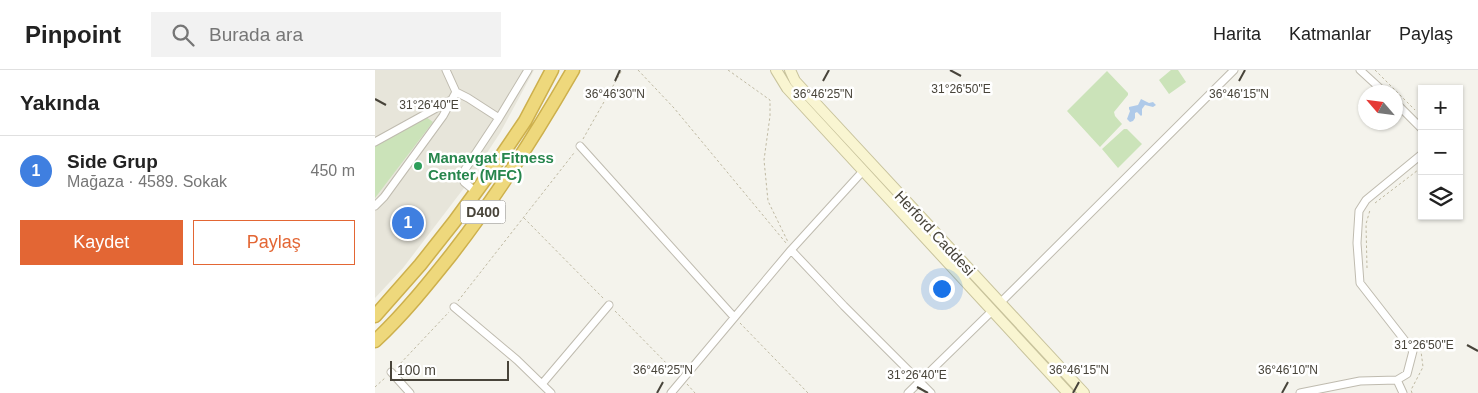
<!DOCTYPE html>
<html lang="tr">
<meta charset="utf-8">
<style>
body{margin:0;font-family:Helvetica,sans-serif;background:#f2f2f2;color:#222}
.controls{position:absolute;right:15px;top:15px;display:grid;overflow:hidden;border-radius:0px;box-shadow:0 1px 4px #0004}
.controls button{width:45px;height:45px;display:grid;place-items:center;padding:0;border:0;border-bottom:1px solid #e0e0e0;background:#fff;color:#222;font:25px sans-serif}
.compass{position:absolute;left:983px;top:15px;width:45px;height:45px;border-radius:50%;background:#fff;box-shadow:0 1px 4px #0004;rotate:298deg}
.scale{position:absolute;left:15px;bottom:12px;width:119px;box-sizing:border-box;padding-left:5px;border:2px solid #48443a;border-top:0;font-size:14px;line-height:18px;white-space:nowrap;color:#48443a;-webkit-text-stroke:4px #fff;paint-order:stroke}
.you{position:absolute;left:566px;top:218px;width:18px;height:18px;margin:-12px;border:4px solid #fff;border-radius:50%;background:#1a73e8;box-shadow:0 0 0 8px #1a73e833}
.badge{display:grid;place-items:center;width:32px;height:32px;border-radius:50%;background:#e36634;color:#fff;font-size:16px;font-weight:700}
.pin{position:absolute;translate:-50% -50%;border:2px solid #fff;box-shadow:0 1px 5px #0006}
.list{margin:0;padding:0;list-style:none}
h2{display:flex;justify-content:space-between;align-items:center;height:65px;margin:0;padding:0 20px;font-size:21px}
h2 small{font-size:16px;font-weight:400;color:#767676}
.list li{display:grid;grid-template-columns:32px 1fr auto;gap:15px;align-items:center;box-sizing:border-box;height:70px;padding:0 20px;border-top:1px solid #e0e0e0}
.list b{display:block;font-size:19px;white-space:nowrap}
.list p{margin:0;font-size:16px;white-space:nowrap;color:#767676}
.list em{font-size:16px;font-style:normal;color:#767676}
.actions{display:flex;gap:10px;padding:15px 20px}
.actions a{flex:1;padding:11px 0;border:1px solid #e36634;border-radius:0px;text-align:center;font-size:18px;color:#e36634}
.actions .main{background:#e36634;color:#fff}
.icon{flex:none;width:28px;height:28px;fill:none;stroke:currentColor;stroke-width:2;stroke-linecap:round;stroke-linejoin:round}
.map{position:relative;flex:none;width:1103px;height:323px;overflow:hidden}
header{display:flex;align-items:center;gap:30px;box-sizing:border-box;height:70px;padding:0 25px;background:#fff;border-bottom:1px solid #e0e0e0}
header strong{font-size:24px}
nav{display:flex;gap:28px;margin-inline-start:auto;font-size:18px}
.search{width:350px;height:45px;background:#f2f2f2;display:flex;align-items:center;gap:12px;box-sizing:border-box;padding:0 18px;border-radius:0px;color:#767676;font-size:19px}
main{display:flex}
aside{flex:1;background:#fff}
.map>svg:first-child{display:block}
.residential{fill:#e7e5da}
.green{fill:#cbe3b9}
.water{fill:#afcae9}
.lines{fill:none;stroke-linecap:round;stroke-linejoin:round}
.street-casing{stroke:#bfbbaf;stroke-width:9}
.secondary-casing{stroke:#c8c39c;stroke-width:12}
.highway-casing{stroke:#cdb04d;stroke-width:15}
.path{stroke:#bfb9a2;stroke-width:1;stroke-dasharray:2.5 2.5;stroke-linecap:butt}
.street{stroke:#fff;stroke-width:7}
.secondary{stroke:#f9f5d1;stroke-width:10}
.highway{stroke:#eed87c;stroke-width:12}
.ticks{fill:none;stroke:#48443a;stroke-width:2}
.leisure-dot{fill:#2e9e5b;stroke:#fff;stroke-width:2}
.labels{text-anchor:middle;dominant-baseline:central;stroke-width:5;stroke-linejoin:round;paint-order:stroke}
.shield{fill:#fff;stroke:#7f7c75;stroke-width:1}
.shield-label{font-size:14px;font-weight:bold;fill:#48443a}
.leisure-label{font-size:15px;font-weight:bold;fill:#27864d;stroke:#fff;text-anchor:start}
.street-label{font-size:15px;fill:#48443a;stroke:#fff}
.ticks-label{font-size:12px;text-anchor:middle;fill:#48443a;stroke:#fff;stroke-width:5;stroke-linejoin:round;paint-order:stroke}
</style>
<header>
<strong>Pinpoint</strong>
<div class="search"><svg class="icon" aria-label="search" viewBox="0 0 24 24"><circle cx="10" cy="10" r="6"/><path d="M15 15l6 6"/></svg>Burada ara</div>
<nav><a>Harita</a><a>Katmanlar</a><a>Paylaş</a></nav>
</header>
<main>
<aside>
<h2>Yakında<small></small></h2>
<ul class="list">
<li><span class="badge" style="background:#3f7fe0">1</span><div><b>Side Grup</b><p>Mağaza · 4589. Sokak</p></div><em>450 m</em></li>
</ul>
<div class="actions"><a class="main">Kaydet</a><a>Paylaş</a></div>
</aside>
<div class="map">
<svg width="1103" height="323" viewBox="0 0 1103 323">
<rect width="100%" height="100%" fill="#f4f3ec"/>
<!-- residential -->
<path class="residential" d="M0 0H159L125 63 89 118 28 198 0 228Z"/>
<!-- green -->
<path class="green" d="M796 0H803L811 12 794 24 784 10Z
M732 1 753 23V25L739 42 740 46 747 54 725 77 692 41Z
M51 47 58 52 0 128V76Z
M749 59H752L767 74 743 98 727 79Z"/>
<!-- water -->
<path class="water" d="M766 29 774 33 778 32 781 35 778 37 770 35 767 39V45L766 46 762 42 760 43V48L758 51 755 52 752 49 755 41 754 39V37L763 35Z"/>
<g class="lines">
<defs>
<path id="street" d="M985 0 1009 22
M81 22 93 28 124 48 153 0
M1021 33 1047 59
M0 72 76 30
M205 76 359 247
M101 122 89 112 87 104 124 48
M0 136 9 127 68 46 81 22 71 0
M416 180 469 236 556 323
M625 233 859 0
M79 237 142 290 176 323
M16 302 35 323
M167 314 234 235
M296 323 416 180 488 101
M533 323 617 241
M925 323 985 311 1022 310
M1028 323 1022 310 1032 304 1038 281 985 213 982 173 984 141 991 130 1047 84"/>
<path id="secondary" d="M401 0 412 18 693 323
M415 0 420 11 709 323"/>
<path id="highway" d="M0 246 45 195 79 152 114 104 150 51 177 0
M0 271C28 245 52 215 76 185 122 126 161 64 198 0"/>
</defs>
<!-- street casing -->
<use href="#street" class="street-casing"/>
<!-- secondary casing -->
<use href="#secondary" class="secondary-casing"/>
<!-- highway casing -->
<use href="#highway" class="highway-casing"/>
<!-- path -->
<path class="path" d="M263 0 299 38 411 173
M353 0 395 30V46L389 90 393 131 413 172
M1000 0 1040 40
M208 69 247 0
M1000 133 1047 97
M149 148 229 229
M992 198 991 154 995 140
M83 231 199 83
M240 241 302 304
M365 253 433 323
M22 297 74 242
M312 314 320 323
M0 317 10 308
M1037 323 1036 320 1048 297 1046 281"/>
<!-- street -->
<use href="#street" class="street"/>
<!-- secondary -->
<use href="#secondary" class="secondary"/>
<!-- highway -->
<use href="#highway" class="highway"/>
</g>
<!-- ticks -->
<path class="ticks" d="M575 0 586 6M240 11 245 0M448 11 454 0M864 11 870 0M0 29 11 35M1092 275 1103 281M542 317 553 323M282 323 288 312M698 323 704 312M907 323 913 312"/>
<!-- markers -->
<circle class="leisure-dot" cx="43" cy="96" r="5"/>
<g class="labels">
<!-- shield labels -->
<rect class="shield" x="85.5" y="130.5" width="45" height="23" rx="4"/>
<g class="shield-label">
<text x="108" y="142">D400</text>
</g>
<!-- leisure labels -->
<g class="leisure-label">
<text x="53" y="87">Manavgat Fitness<tspan x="53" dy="17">Center (MFC)</tspan></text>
</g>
<!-- street labels -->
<g class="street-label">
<text transform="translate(560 163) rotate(47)">Herford Caddesi</text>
</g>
</g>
<g class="ticks-label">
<text x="586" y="23">31°26'50"E</text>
<text x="240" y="28">36°46'30"N</text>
<text x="448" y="28">36°46'25"N</text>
<text x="864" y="28">36°46'15"N</text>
<text x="54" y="39">31°26'40"E</text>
<text x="1049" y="279">31°26'50"E</text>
<text x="288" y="304">36°46'25"N</text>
<text x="704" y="304">36°46'15"N</text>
<text x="913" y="304">36°46'10"N</text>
<text x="542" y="309">31°26'40"E</text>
</g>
</svg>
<div class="controls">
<button>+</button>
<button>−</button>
<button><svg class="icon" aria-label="layers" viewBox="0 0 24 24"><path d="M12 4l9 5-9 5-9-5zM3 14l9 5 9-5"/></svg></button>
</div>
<svg class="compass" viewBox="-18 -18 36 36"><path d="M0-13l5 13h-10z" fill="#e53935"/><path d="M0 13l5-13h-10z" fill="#767676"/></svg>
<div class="scale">100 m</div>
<div class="you"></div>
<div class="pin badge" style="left:33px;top:153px;background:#3f7fe0">1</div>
</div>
</main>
